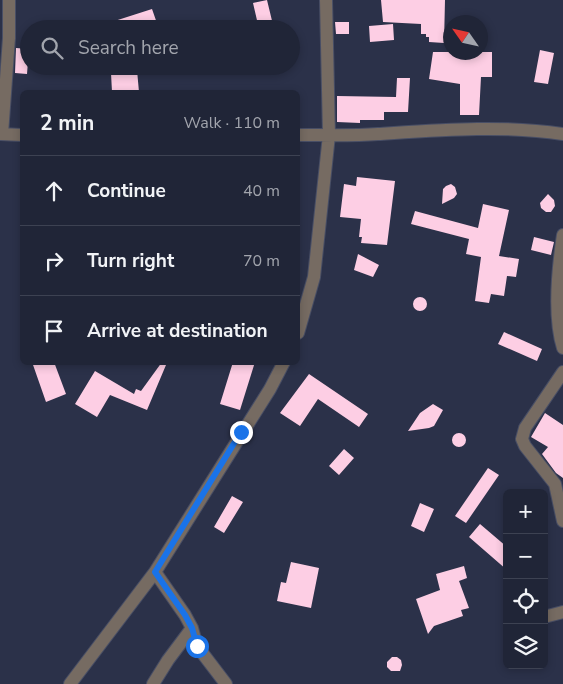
<!DOCTYPE html>
<meta charset="utf-8">
<style>
body{margin:0;font-family:"Nunito Sans",sans-serif;background:#2d3142;color:#f1f3f6}
.controls{position:absolute;right:15px;bottom:15px;display:grid;overflow:hidden;border-radius:8px;box-shadow:0 2px 8px #0003}
.controls button{width:45px;height:45px;display:grid;place-items:center;padding:0;border:0;border-bottom:1px solid #3d4252;background:#202537;color:#f1f3f6;font:25px sans-serif}
.compass{position:absolute;left:443px;top:15px;width:45px;height:45px;border-radius:50%;background:#202537;box-shadow:0 2px 8px #0003;rotate:304deg}
.stop{position:absolute;width:15px;height:15px;margin:-11px;border:4px solid #1a73e8;border-radius:50%;background:#fff}
.stop.end{background:#1a73e8;border-color:#fff;box-shadow:0 1px 5px #0008}
.list{margin:0;padding:0;list-style:none}
h2{display:flex;justify-content:space-between;align-items:center;height:65px;margin:0;padding:0 20px;font-size:21px}
h2 small{font-size:16px;font-weight:400;color:#a2a5ad}
.list li{display:grid;grid-template-columns:32px 1fr auto;gap:15px;align-items:center;box-sizing:border-box;height:70px;padding:0 20px;border-top:1px solid #3d4252}
.list b{display:block;font-size:19px;white-space:nowrap}
.list em{font-size:16px;font-style:normal;color:#a2a5ad}
.icon{flex:none;width:28px;height:28px;fill:none;stroke:currentColor;stroke-width:2;stroke-linecap:round;stroke-linejoin:round}
.map{position:relative;flex:none;width:563px;height:684px;overflow:hidden}
.search{position:absolute;background:#202537;box-shadow:0 2px 8px #0003;left:20px;top:20px;width:280px;height:55px;display:flex;align-items:center;gap:12px;box-sizing:border-box;padding:0 18px;border-radius:28px;color:#a2a5ad;font-size:19px}
.panel{position:absolute;background:#202537;box-shadow:0 2px 8px #0003;left:20px;top:90px;width:280px;height:275px;border-radius:8px}
.map>svg:first-child{display:block}
.building{fill:#fdcee4}
.lines{fill:none;stroke-linecap:round;stroke-linejoin:round}
.minor-casing{stroke:#484e65;stroke-width:14}
.minor{stroke:#766b62;stroke-width:12}
.route{stroke:#1a73e8;stroke-width:6}
</style>
<div class="map">
<svg width="563" height="684" viewBox="0 0 563 684">
<rect width="100%" height="100%" fill="#2b3149"/>
<!-- building -->
<path class="building" d="M267 0 274 29H259L253 3Z
M381 0H445L444 43 429 42V37H426V34H421V24L383 22Z
M152 9 159 29H99V26Z
M335 22H349V34H336Z
M393 24 394 40 370 42 369 26Z
M16 48 29 49 27 74 15 73Z
M540 50 554 53 548 84 534 82Z
M433 52H492V77H481L479 115H460V84L429 79Z
M137 70 139 92H112L111 73Z
M397 78H410L408 112H384V120H360V123L337 122V96L396 97Z
M357 177 395 181 387 245 361 243 362 237H359L361 219 340 217 344 184 356 186Z
M451 184 455 187 457 194 454 198 442 204 443 189 446 186Z
M548 194 554 200 555 206 551 212H546L541 208 540 203Z
M483 204 509 210 499 256 519 259 516 277 507 276 504 296 491 294 489 303 475 301 481 257 466 254 469 239 411 224 415 211 478 228Z
M534 237 554 242 551 255 531 250Z
M358 254 379 265 373 277 354 270Z
M413 304a7 7 0 1 1 14 0a7 7 0 1 1-14 0Z
M504 332 542 349 537 361 498 344Z
M32 362H54L66 394 46 402Z
M162 362 166 365 147 410 110 395 97 417 75 404 95 371 134 394 136 389 141 391Z
M233 362H255L240 410 220 404Z
M309 374 368 414 359 427 318 399 300 426 280 413Z
M433 404 443 410 434 426 429 428 408 431 420 413Z
M545 413 563 425V478L556 473 542 454 548 447 531 437Z
M452 440a7 7 0 1 1 14 0a7 7 0 1 1-14 0Z
M344 449 354 458 339 475 329 466Z
M488 468 499 475 466 523 455 516Z
M232 496 243 502 224 533 214 527Z
M420 503 434 509 424 532 411 526Z
M480 524 507 547V570L469 537Z
M291 562 319 568 311 608 277 601 281 582 286 583Z
M464 566 467 578 459 581 469 608 461 610 463 616 434 626 428 634 416 599 440 590 436 574Z
M392 657H397L401 660 402 665 400 671H391L387 667V662Z"/>
<g class="lines">
<defs>
<path id="minor" d="M0 134 22 135
M2 134 9 38V0
M298 135C324 135 352 136 378 134 440 130 502 125 563 134
M563 235C558 268 553 316 563 348
M298 333 314 277 329 135 326 0
M563 372 525 428 522 439 525 446 555 484 563 521
M155 572 185 615 192 628 197 646 226 684
M544 617 563 612
M70 684 155 572 270 389 284 362
M153 684 168 660 192 628"/>
</defs>
<!-- minor casing -->
<use href="#minor" class="minor-casing"/>
<!-- minor -->
<use href="#minor" class="minor"/>
</g>
<g class="lines">
<!-- route -->
<path class="route" d="M197 646 192 628 185 615 155 572 241 432"/>
</g>
</svg>
<div class="controls">
<button>+</button>
<button>−</button>
<button><svg class="icon" aria-label="locate" viewBox="0 0 24 24"><circle cx="12" cy="12" r="6"/><path d="M12 2v4M12 18v4M2 12h4M18 12h4"/></svg></button>
<button><svg class="icon" aria-label="layers" viewBox="0 0 24 24"><path d="M12 4l9 5-9 5-9-5zM3 14l9 5 9-5"/></svg></button>
</div>
<svg class="compass" viewBox="-18 -18 36 36"><path d="M0-13l5 13h-10z" fill="#e53935"/><path d="M0 13l5-13h-10z" fill="#a2a5ad"/></svg>
<div class="stop" style="left:197px;top:646px"></div>
<div class="stop end" style="left:241px;top:432px"></div>
<div class="search"><svg class="icon" aria-label="search" viewBox="0 0 24 24"><circle cx="10" cy="10" r="6"/><path d="M15 15l6 6"/></svg>Search here</div>
<section class="panel">
<h2>2 min<small>Walk · 110 m</small></h2>
<ul class="list">
<li><svg class="icon" aria-label="ahead" viewBox="0 0 24 24"><path d="M12 20V5M6 11l6-6 6 6"/></svg><div><b>Continue</b></div><em>40 m</em></li>
<li><svg class="icon" aria-label="right" viewBox="0 0 24 24"><path d="M7 20v-9h11M14 6l5 5-5 5"/></svg><div><b>Turn right</b></div><em>70 m</em></li>
<li><svg class="icon" aria-label="arrive" viewBox="0 0 24 24"><path d="M6 21V4h12l-3 4 3 4H6"/></svg><div><b>Arrive at destination</b></div></li>
</ul>
</section>
</div>
